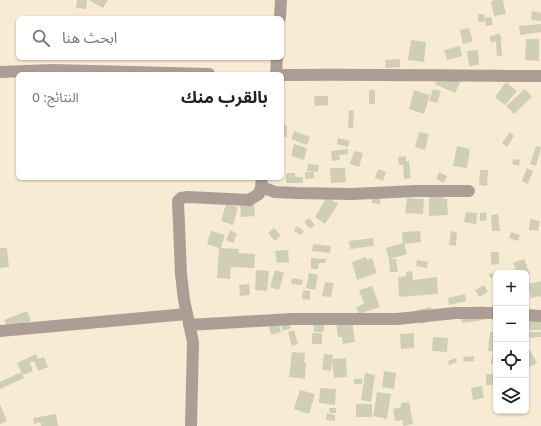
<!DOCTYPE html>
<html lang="ar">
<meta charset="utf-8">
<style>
body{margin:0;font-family:"Golos Text","Noto Sans Arabic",sans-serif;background:#f2f2f2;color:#222;direction:rtl}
.controls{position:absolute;right:12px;bottom:12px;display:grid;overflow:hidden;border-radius:6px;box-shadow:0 1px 3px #0004}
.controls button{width:36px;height:36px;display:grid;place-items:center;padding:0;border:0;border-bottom:1px solid #e0e0e0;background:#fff;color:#222;font:20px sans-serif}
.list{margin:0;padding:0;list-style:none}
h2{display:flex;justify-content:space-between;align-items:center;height:52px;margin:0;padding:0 16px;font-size:17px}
h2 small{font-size:13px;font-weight:400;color:#767676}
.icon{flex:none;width:22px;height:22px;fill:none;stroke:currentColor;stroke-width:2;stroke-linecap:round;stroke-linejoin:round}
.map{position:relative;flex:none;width:541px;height:426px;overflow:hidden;direction:ltr}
.search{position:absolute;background:#fff;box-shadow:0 1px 3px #0004;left:16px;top:16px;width:268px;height:44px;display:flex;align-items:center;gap:10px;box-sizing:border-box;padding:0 14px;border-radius:6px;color:#767676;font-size:15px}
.panel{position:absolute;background:#fff;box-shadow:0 1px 3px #0004;left:16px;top:72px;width:268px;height:108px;border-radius:6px;direction:rtl}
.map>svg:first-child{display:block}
.building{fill:#d0cfb6}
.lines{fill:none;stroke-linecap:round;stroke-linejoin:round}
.minor{stroke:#ac9e94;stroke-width:12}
</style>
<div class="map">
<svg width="541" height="426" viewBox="0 0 541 426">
<rect width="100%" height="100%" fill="#f8ebd3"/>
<!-- building -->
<path class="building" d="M77 0H87L86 9 76 8Z
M89 0H108L103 8Z
M496 0H503L506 14 494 16 491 1Z
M532 11 541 13V21L531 20Z
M478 14H484V22H478Z
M491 17 493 25 486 26 484 18Z
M541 24V32L520 35 519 26Z
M469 28 473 41 463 44 460 30Z
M499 33 502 39 497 41 501 40 502 56H497L496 41 492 43 489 37Z
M526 39H539V61L525 60Z
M411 40 426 42 424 62 408 60Z
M460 46 462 56 447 60 444 50Z
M478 50 479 65 469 66 467 51Z
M400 59V67L386 68 385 60Z
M442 70 464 75 455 93 435 84Z
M506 82 517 91 505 105 495 97Z
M433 89 441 91 437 103 429 101Z
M525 89 532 97 514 114 506 106Z
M369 90H375V104H369Z
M414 90 430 95 424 114 409 109Z
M314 96H328V105L315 106Z
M349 110 354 111 353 128H348Z
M282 125H287V137H282Z
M294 131 310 137 307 145 291 139Z
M419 132 429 134 425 150 415 147Z
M510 132 514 136 507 147 502 143Z
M338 138 350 141 348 147 337 144Z
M294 144 307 148 304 160 291 156Z
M457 146 470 149 467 168 453 166Z
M536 146 541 147 536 166 530 164Z
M348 149V154L339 155 340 160 332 161 331 151Z
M354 151 363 153 359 167 350 164Z
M406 156V161H409L411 178 404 179 403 165H399L398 157Z
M513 159 520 160 519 166 512 164Z
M308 164 319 165 318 172 307 171Z
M330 168H345L346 182 331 183Z
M527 168 533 171 528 184 522 181Z
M378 169 386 172 383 181 375 178Z
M480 170H488L487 186 479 185Z
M305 172H314V178L305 179Z
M439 172 447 176 444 183 436 179Z
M286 173H295V177H303V183H286Z
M373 188 382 189 380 204 372 203Z
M429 195H443V199H447L448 215 429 216Z
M327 197 338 204 325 224 315 217Z
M407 198 424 199 423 214 405 213Z
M226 204 238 207 233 225 221 221Z
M254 204 255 216 241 217 240 206Z
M466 212 477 213 476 224 464 222Z
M486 212 487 220 480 221V213Z
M498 214 500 231H492L491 215Z
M309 218 315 225 310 229 304 222Z
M530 219 540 221 538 231 529 230Z
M297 226 304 231 301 235 294 231Z
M274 228 281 235 275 241 268 233Z
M230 230 237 234 233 243 226 240Z
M211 231 225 235 221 248 239 249V253L255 254 254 268 231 267 230 279 217 278 219 248 207 244Z
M420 231 421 242 404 244 407 254 390 259H396L398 272H390L389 259 386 248 403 243 402 232Z
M451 231 457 232 456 246 449 245Z
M511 232 520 235 518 241 509 238Z
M373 238 374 246 350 249 349 241Z
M313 244 331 246 330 253 312 251Z
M0 248H7L9 267 0 268Z
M288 250 289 262 277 263 275 251Z
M491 252H499V264L491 265Z
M366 257 367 260 372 258 377 273 357 280 352 262Z
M311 258 326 259 325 263H319L318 269H311Z
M524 259 530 274 526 276V273H509L516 271 513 263Z
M417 260 428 262 427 268 416 266Z
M256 270 269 271 267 291 255 290Z
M275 270 284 273 279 290 270 287Z
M412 271 413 280 437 277 438 294 399 297 398 277 406 276V272Z
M496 272V277L490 278 489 274Z
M309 273 318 275 315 290 306 288Z
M292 278 303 280 302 285 291 284Z
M541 281V299L540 296 531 298 528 284Z
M325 282 334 283 331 297 322 296Z
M249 284 250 295 240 296 239 285Z
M484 285 488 292 479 297 475 290Z
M372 286 380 307 359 314 356 307 364 304 359 290Z
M303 290 310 291V300L302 299Z
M465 294 466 301 449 305 448 298Z
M482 306 484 320 462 323 460 309Z
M431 307 433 315 429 322 420 324 417 310Z
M27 311 31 321 9 330 4 320Z
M526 315H541V330H526Z
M313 317H324V332H314Z
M352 319 355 342 343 344 342 337H338L336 321Z
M289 323 291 328 283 331 281 326Z
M279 324 281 332 271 335 269 327Z
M294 330 298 344 292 346 288 332Z
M490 332H496V352L488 351Z
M526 332H541V337L526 338Z
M312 333H322V344H312Z
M414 333V348L401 349 400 334Z
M433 337 448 338 447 352 432 351Z
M530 350 537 363 526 369V352Z
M292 352 305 353 304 362 306 363 305 379 289 377Z
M36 354 38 359 44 357 48 367 38 371 34 361 30 363 33 371 23 375 17 363Z
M324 354 333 355 331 371 322 370Z
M474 356V361L464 362 463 357Z
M492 356 496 357V364H491Z
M346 358 347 377 334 378 332 359Z
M456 358 457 362 449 365 448 361Z
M384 371 396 373 394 389 382 387Z
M21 372 24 378 0 389V382Z
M365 373 375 375 371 402 361 400Z
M486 374H493V385H486Z
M354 379H362V384H354Z
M482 386 484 398 473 400 471 388Z
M320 388 336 389 335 405 319 403Z
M300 390 315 394 309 414 294 409Z
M377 392 391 394 387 419 373 416Z
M409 402 413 424 403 426V420L395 421 393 409 401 407V403Z
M0 404 7 421 0 424Z
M356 404H372V417H356Z
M329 408H336V413H330Z
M327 413 335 415V421L326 420Z
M56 414 58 426H41L40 422 34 424 33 418Z"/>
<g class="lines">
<!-- minor -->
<path class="minor" d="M280 18 281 0
M0 72 52 70 209 74
M276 74 277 58
M282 75C368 74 455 76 541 76
M261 187 275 192 297 193 352 194 416 191H469
M526 315 541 316
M189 325 292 319H397L455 313H496
M0 331 187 314
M191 426 193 342 184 300 181 274 178 201 181 198 188 197 249 200 259 194 261 187 262 178"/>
</g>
</svg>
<div class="controls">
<button>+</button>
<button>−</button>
<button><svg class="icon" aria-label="locate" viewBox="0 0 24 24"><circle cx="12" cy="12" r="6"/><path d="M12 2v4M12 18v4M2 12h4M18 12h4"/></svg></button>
<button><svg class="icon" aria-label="layers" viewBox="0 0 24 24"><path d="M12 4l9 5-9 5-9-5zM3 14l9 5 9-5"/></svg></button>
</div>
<div class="search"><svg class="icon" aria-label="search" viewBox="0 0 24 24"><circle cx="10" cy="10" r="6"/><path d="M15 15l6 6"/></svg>ابحث هنا</div>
<section class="panel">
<h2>بالقرب منك<small>النتائج: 0</small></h2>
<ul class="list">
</ul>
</section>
</div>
